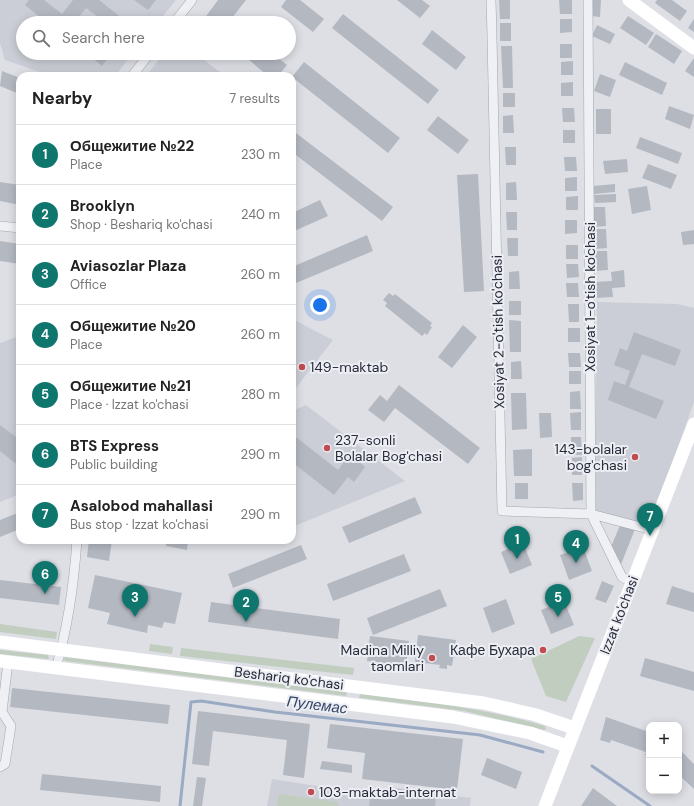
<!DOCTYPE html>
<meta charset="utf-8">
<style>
body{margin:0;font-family:"DM Sans",sans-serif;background:#f6f6f6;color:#222}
.controls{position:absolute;right:12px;bottom:12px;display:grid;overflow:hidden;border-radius:8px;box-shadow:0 2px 10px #0003}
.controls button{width:36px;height:36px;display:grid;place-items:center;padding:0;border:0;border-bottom:1px solid #e0e0e0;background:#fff;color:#222;font:20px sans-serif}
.you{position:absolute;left:320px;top:305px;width:14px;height:14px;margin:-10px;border:3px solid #fff;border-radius:50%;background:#1a73e8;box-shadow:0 0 0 6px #1a73e833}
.badge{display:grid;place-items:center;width:26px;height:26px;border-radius:50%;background:#0f766e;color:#fff;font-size:13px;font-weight:700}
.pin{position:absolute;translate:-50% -33px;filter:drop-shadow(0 1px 2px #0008)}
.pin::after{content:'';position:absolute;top:21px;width:14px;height:12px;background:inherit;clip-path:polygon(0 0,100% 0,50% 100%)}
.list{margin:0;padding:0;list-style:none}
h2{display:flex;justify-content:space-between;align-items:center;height:52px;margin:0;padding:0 16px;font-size:17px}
h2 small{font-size:13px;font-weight:400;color:#767676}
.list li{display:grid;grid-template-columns:26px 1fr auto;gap:12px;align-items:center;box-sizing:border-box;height:60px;padding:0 16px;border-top:1px solid #e0e0e0}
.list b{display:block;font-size:15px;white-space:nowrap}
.list p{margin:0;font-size:13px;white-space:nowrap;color:#767676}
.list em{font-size:13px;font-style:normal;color:#767676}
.icon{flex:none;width:22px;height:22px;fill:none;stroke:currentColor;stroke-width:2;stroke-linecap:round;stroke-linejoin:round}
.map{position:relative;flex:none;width:694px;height:806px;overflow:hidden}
.search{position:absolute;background:#fff;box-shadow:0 2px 10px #0003;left:16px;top:16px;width:280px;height:44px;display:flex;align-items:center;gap:10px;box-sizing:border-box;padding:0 14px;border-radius:22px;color:#767676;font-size:15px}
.panel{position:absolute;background:#fff;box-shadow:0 2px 10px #0003;left:16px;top:72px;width:280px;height:472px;border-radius:12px}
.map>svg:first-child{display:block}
.built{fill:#cbced6}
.green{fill:#c1cebf}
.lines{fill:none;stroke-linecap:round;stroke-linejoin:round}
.stream{stroke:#9aaac3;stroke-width:3}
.building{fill:#b4b8c1}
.minor-casing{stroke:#a3a6ae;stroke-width:10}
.minor{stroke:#eff0f4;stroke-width:9}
.secondary{stroke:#fff;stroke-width:13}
.poi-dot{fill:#c14b50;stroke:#eceef3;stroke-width:1.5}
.labels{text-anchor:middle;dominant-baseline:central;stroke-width:4;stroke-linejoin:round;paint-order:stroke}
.street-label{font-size:14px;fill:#282c3a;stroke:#eceef3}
.poi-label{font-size:14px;fill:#282c3a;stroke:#eceef3;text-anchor:start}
.water-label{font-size:15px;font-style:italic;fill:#36476a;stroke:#eceef3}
</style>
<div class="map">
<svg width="694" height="806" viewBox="0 0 694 806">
<rect width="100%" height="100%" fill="#dddfe5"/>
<!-- built -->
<path class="built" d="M0 0H176L157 23H23V53H133L115 76H51L5 60 0 43Z
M164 53H195L225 76H146Z
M597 302 677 304 694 308V402L650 525 595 512Z
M292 319 333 340 292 393Z
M20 336V494L0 502V343Z
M306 405 405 481 292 527V415L297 409Z
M272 779 387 797 389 787 471 798 470 806H267Z"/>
<!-- green -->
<path class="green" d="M0 624 57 632 56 639 0 632Z
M579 636 595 638 566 702 546 696 531 659Z
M150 644 173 647 172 654 149 651Z
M181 648 354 668 353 675 180 656Z
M0 650 48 655 49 658 48 659 0 654Z
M65 657 347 692 346 696 65 661 64 659Z
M360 694C423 701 485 708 545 726L546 729 544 730 464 711 361 698 359 697Z
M279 794 339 802 338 806H277Z"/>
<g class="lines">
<!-- stream -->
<path class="stream" d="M592 766 650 806
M180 806 191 702 201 701 275 712 480 735 543 752"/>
</g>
<!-- building -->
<path class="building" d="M29 0H44L62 14 73 0H99L128 23H106L86 8 74 23H47L25 5Z
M134 0H156L148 10Z
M218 0H246L228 23H201Z
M286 0H300L324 19 313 32 281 7Z
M397 0H422L430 6 420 18Z
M499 0H510V19H500Z
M559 0H572V14H560Z
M592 0H601L600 17 591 16Z
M657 0H672L687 11 680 21 655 3Z
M343 14 439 90 428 104 332 28Z
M628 16 654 33 646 45 620 28Z
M560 19H572V32L560 33Z
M694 19V32L688 28Z
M500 23H511V41H500Z
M597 25 615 34 610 44 592 36Z
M432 30 466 57 456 70 422 44Z
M656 34 682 51 674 64 648 47Z
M560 44H572V58H560Z
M501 46H512L513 88H503Z
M86 53H110L111 54 102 66Z
M243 53H272L287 65 278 76H268L242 54Z
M694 58V77L685 71Z
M573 61V75H561V62Z
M304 62 400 138 388 153 292 77Z
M625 62 667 83 662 95 619 75Z
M2 71 20 78 17 93 0 86Z
M600 74 616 80 610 97 594 91Z
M573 82V96H561V83Z
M503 93H515V107H503Z
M669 106 694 115 690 129 665 119Z
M562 108H574L575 122H563Z
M596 109H611V134H596Z
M513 115 514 133H503V116Z
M438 116 469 140 458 154 427 130Z
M292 130 393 207 382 221 292 152Z
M563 130H575V143H563Z
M640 137 682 153 678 164 636 148Z
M505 147H516V165H506Z
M564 157H576L577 171H565Z
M627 159 628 172 605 174 603 161Z
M648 164 677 175 671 189 642 178Z
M478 174 484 291 464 292 457 175Z
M577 177V191H565V178Z
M0 182 20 185V205L0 201Z
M516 182 517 200H506V183Z
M615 184V192L594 194 593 186Z
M647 186 651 210 632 214 628 189Z
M616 194V202L595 203 594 195Z
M578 196V210H566V197Z
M320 200 328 216 292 232V213Z
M593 207H605L606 226 594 227Z
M506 212H517V230H507Z
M565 220H577V233L565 234Z
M594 229H606L607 248 594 249Z
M694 230V244L683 245 681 232Z
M367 235 373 251 296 283 292 273V267Z
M507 238H518V256H508Z
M0 241 20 244V264L0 261Z
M566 245H578V259H566Z
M595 251H607L608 270 595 271Z
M566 264H578L579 277 567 278Z
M624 270 625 287 612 288 613 297 596 298 594 282 612 281 611 272Z
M519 271 520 289H509V272Z
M566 283H578L579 297H567Z
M389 293 393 296 395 294 432 323 430 326 432 327 427 335 425 333 422 336 385 306 387 303 383 300Z
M509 301H521V315H509Z
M568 304H579V322H569Z
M509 320 521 321V352H510Z
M463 325 477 337 452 368 438 357Z
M568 328H580V342H568Z
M634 332 681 350 675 366 642 354 629 387 664 401 656 419 608 400 614 381 625 385 630 371 614 365 620 348 627 351Z
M568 353H580L581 367H569Z
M521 361 522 379H511V362Z
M569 371H581V384H569Z
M399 385 480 448 468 464 395 408 384 422 368 410 380 395 387 401Z
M580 391 581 409H570V392Z
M511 393H526L527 429 512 430Z
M581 412V430H571L570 413Z
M539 413H551L552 437 540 438Z
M0 425 20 440V467L0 451Z
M292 434 338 470 350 454 365 467 354 482 348 477 334 495 292 462Z
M571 437H581L582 455H571Z
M532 449V476H514L513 450Z
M582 457V475H572V458Z
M515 483H528V499H515Z
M572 483H583V500L573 501Z
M415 497 422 513 349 543 342 527Z
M20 512V529L0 537V520Z
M621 523 635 529 620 567 610 549Z
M89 540H112L109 561 87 557Z
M167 540H188L187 550 166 546Z
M523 543 532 565 510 574 501 552Z
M301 545 307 559 233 588 228 574Z
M583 547 592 571 569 580 560 555Z
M404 554 411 571 333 601 327 584Z
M95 575 182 593 175 624 164 622 162 628 148 625 147 633 107 624 110 613 88 608Z
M0 580 61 587 59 605 0 598Z
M602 581 614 586 606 603 595 599Z
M672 586 694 593V612L666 604Z
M440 589 447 606 373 635 367 618Z
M506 599 515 624 492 633 483 608Z
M564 601 574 625 551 634 541 610Z
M211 602 340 619 338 639 208 622Z
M418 635 456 640 452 666 447 665V669L439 668 440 665 415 662Z
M370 636 409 641 406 666 367 661Z
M645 658 694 672V691L640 676Z
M12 688 170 705 168 724 10 707Z
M198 711 310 724 304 778 283 775 287 740 213 731 209 766 192 764Z
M606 717 649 732V756L645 755 646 752 611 740 610 743 600 740Z
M330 724 463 739 457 790 362 779 365 753 327 748Z
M679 749 694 764V789L679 775Z
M487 758 522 772 516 789 481 775Z
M322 761 352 765V773L320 769Z
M42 774 161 786 160 802 40 790Z
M197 777 206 778 202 806H193Z
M389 788 436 794 435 806H369L370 798 388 800Z
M593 788 617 806H581Z"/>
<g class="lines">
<defs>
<path id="minor" d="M491 0C496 170 499 340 502 511L591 514 652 530
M588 0 591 514 622 577 631 582
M174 23 192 0
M132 76 150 53
M0 226 20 228
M56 668C68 627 74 583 77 540
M0 767 5 764 11 726 2 712 8 662"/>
</defs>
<!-- minor casing -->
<use href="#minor" class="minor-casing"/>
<!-- minor -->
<use href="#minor" class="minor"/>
<!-- secondary -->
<path class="secondary" d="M629 0 694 48
M0 642 484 703 536 715 574 728
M0 661 453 717 530 733 567 746
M545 806 694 424"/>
</g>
<!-- markers -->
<g class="poi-dot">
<circle cx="302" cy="367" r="4"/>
<circle cx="327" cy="448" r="4"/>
<circle cx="635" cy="457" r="4"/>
<circle cx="543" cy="650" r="4"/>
<circle cx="432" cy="658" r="4"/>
<circle cx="311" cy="792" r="4"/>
</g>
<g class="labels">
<!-- street labels -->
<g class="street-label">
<text transform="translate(590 297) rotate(-90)">Xosiyat 1-o'tish ko'chasi</text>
<text transform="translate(498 332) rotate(-91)">Xosiyat 2-o'tish ko'chasi</text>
<text transform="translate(619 615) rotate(-69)">Izzat ko'chasi</text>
<text transform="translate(289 678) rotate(7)">Beshariq ko'chasi</text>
</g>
<!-- poi labels -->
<g class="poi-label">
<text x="310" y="367">149-maktab</text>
<text x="335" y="440">237-sonli<tspan x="335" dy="16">Bolalar Bog'chasi</tspan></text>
<text x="627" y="449" text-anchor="end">143-bolalar<tspan x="627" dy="16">bog'chasi</tspan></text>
<text x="424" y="650" text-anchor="end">Madina Milliy<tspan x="424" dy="16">taomlari</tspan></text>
<text x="535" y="650" text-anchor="end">Кафе Бухара</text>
<text x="319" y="792">103-maktab-internat</text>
</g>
<!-- water labels -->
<g class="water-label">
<text transform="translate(317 705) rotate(7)">Пулемас</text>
</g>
</g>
</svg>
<div class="controls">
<button>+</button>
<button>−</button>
</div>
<div class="you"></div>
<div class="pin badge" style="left:517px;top:559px">1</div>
<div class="pin badge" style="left:246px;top:622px">2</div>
<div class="pin badge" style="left:135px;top:617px">3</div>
<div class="pin badge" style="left:576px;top:563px">4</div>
<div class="pin badge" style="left:558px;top:617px">5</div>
<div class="pin badge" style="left:45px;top:594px">6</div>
<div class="pin badge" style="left:650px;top:536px">7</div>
<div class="search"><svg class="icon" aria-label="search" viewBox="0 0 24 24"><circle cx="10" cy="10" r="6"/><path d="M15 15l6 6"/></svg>Search here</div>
<section class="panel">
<h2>Nearby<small>7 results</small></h2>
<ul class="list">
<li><span class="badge">1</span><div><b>Общежитие №22</b><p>Place</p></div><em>230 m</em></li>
<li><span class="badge">2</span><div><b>Brooklyn</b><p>Shop · Beshariq ko'chasi</p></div><em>240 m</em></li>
<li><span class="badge">3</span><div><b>Aviasozlar Plaza</b><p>Office</p></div><em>260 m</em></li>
<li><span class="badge">4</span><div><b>Общежитие №20</b><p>Place</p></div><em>260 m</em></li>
<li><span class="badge">5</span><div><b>Общежитие №21</b><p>Place · Izzat ko'chasi</p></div><em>280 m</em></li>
<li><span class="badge">6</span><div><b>BTS Express</b><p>Public building</p></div><em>290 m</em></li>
<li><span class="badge">7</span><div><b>Asalobod mahallasi</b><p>Bus stop · Izzat ko'chasi</p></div><em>290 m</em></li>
</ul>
</section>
</div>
